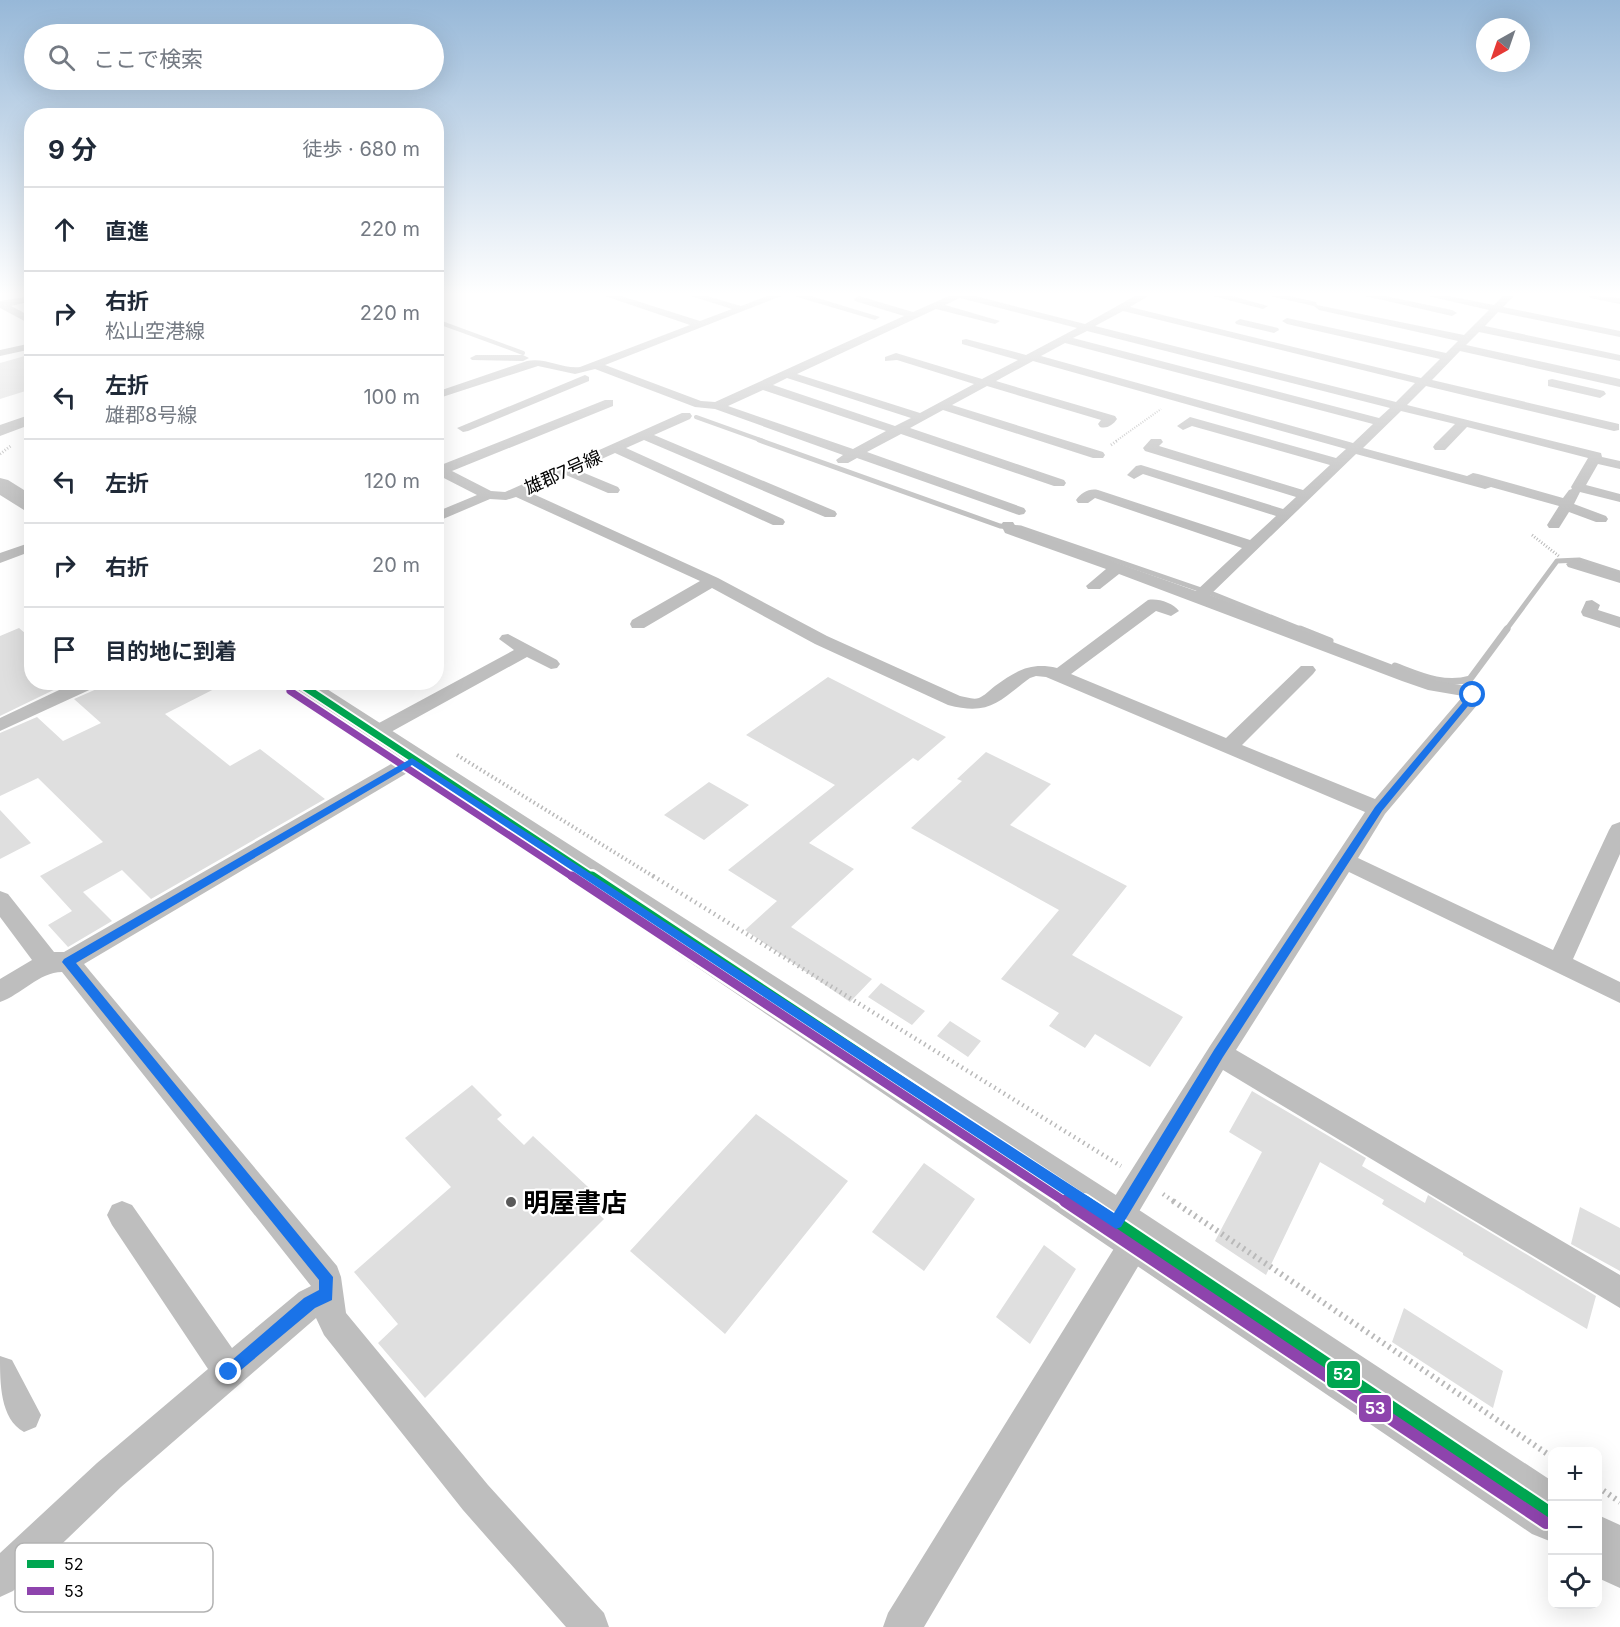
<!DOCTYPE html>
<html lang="ja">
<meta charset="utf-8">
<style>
body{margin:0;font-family:Inter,"Noto Sans JP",sans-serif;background:#f2f2f3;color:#1f2937}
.controls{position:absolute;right:18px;bottom:18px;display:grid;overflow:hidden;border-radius:12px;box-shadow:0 6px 24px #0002}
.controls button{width:54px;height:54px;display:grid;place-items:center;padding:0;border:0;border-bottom:2px solid #e0e1e3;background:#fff;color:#1f2937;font:30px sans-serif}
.compass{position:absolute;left:1476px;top:18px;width:54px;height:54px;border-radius:50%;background:#fff;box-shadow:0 6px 24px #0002;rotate:220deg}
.stop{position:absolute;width:18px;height:18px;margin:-14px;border:4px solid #1a73e8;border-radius:50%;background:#fff}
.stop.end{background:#1a73e8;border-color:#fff;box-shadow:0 2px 6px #0008}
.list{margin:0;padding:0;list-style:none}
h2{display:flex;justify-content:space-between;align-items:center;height:78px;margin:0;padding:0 24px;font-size:26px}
h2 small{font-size:20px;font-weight:400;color:#747a83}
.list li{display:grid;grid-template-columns:39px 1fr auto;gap:18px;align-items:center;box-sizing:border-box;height:84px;padding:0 24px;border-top:2px solid #e0e1e3}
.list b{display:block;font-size:22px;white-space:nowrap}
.list p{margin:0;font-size:20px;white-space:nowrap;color:#747a83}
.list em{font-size:20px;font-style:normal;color:#747a83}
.icon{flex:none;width:33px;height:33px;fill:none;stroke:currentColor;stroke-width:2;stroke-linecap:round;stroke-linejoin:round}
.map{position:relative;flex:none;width:1620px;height:1627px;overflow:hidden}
.search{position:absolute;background:#fff;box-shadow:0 6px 24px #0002;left:24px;top:24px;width:420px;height:66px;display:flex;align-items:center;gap:15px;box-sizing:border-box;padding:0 21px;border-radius:33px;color:#747a83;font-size:22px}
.panel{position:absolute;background:#fff;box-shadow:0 6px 24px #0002;left:24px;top:108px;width:420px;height:582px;border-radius:24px}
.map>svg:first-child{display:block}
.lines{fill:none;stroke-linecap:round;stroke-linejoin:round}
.stream-far2{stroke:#bfbfbf;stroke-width:4}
.stream-far1{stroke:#bfbfbf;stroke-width:5}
.stream{stroke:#bfbfbf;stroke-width:7}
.building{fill:#dfdfdf}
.path-far4{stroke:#b9b9b9;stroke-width:2;stroke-dasharray:1 1.5;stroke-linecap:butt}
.path-far3{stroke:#b9b9b9;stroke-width:3;stroke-dasharray:1 2;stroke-linecap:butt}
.path-far2{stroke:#b9b9b9;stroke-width:4;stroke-dasharray:1.5 3;stroke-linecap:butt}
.path-far1{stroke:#b9b9b9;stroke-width:4.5;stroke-dasharray:1.5 4;stroke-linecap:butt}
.path{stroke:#b9b9b9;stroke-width:6;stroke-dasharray:2 4.5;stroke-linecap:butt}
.minor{fill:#bebebe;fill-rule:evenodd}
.tertiary{fill:#bebebe;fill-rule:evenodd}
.primary{fill:#bebebe;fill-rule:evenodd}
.bus-1-far2-casing{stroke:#fff;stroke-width:11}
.bus-1-far1-casing{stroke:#fff;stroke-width:14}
.bus-1-casing{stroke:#fff;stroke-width:16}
.bus-2-far2-casing{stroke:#fff;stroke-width:11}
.bus-2-far1-casing{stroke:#fff;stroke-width:14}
.bus-2-casing{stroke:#fff;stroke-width:16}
.bus-1-far2{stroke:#00a651;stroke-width:7}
.bus-1-far1{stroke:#00a651;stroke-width:9}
.bus-1{stroke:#00a651;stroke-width:12}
.bus-2-far2{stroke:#8e44ad;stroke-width:7}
.bus-2-far1{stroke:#8e44ad;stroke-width:9}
.bus-2{stroke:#8e44ad;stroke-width:12}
.route{fill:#1a73e8}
.poi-dot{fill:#595959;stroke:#fff;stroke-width:2}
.labels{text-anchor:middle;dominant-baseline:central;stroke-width:4.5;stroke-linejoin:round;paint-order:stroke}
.far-street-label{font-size:18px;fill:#000;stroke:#fff}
.near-poi-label{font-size:26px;font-weight:bold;fill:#000;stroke:#fff;text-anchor:start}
.key{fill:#fff;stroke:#b2b2b2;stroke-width:1.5}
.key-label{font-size:16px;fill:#000}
.line-badge{stroke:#fff;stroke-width:2}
.badge-label{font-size:16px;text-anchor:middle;font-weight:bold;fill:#fff}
</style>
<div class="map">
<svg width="1620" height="1627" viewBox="0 0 1620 1627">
<rect width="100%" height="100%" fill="#fff"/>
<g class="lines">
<!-- stream-far2 -->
<path class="stream-far2" d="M436 321 523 353
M696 417 763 441"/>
<!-- stream-far1 -->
<path class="stream-far1" d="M759 440 1000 526 1021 528 1213 594 1303 630
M1506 630 1557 561 1579 560 1620 573"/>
<!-- stream -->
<path class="stream" d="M1300 629 1330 641
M1395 666C1419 675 1444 687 1470 679L1507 629"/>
</g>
<!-- building -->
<path class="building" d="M32 354V389L0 399V363Z
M19 628 32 639V682H70L0 716V636Z
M828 677 946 737 918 761 913 758 809 843 854 869 791 927 872 979 850 1002 745 930 777 901 728 870 835 785 746 735Z
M103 682H228L165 714 230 766 260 749 325 799 151 899 122 870 83 892 112 921 68 947 48 925 72 911 40 876 103 842 38 778 0 796V733L37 717 63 741 101 723 74 699 99 688Z
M986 752 1051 784 1010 825 1127 886 1072 955 1183 1017 1150 1067 1095 1034 1085 1048 1049 1026 1059 1013 1001 979 1059 910 911 828 962 781 957 779Z
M709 782 749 805 704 840 664 815Z
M0 810 31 843 0 859Z
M881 983 925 1011 912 1025 868 997Z
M950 1021 981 1041 968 1057 937 1036Z
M472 1085 502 1115 497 1119 524 1145 533 1136 601 1199 592 1208 604 1219 425 1398 378 1343 398 1324 354 1272 451 1187 405 1138Z
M1252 1091 1366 1158 1362 1166 1425 1203 1428 1195 1596 1296 1587 1329 1463 1255V1253L1382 1204 1384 1200 1320 1162 1266 1275 1215 1241 1262 1152 1229 1132Z
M756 1114 848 1181 725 1334 630 1251Z
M924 1163 975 1199 924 1271 872 1232Z
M1580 1207 1620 1228V1271L1571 1244Z
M1044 1245 1076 1269 1030 1344 996 1317Z
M1404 1308 1503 1371 1493 1408 1392 1342Z"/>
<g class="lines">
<!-- path-far4 -->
<path class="path-far4" d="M1116 441 1161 409"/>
<!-- path-far3 -->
<path class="path-far3" d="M1111 445 1118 440
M0 454 12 445
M1532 535 1560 557"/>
<!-- path-far2 -->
<path class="path-far2" d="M457 755 656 878"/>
<!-- path-far1 -->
<path class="path-far1" d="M653 876 1121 1166
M1163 1194 1176 1203"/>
<!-- path -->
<path class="path" d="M1173 1201 1552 1457
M1598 1487 1620 1502"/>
<!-- minor -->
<path class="minor" d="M32 296V301L11 306 32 317V325L0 308V301Z
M605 296H621L700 321 732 309 691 296H707L741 306 767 296H781L605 365 701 401 715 402 904 316 855 301 854 299 859 296 913 312 949 296H975L1085 324 1135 296H1148L1130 307 1421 378 1440 359 1287 324 1282 321 1287 318 1446 353 1458 341 1319 310 1314 306 1270 296H1289L1316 302 1317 305 1464 335 1489 310 1428 296H1448L1494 305 1503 296H1514L1503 307 1620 331V337L1498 312 1485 326 1620 355V361L1479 332 1466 345 1620 379V387L1460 351 1432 380 1619 424V430L1614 431 1426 386 1407 405 1601 453 1602 457 1620 461V469L1598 464 1586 485 1620 494V502L1580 492 1574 504 1606 516 1608 519 1606 522H1596L1569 512 1559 528H1549L1547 525 1559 506 1491 487 1485 489 1356 454 1210 595 1414 673 1437 681 1477 688 1482 695 1478 704 1385 814 1358 858 1553 950 1609 830 1612 825 1620 822V854L1573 959 1620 982V1003L1349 872 1236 1050 1620 1275V1308L1223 1070 1131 1225 1138 1222 1149 1226 1153 1237 1149 1248 924 1627H883L888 1613 1123 1234 1116 1237 1105 1232 1101 1222 1105 1212 1210 1046 1365 812 1046 677 1036 676 1030 678C999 701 990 716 948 705L815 644 712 588 644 628H632L630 624 632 620 700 581 516 497 506 500 490 499 436 522V512L477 495 436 474V464L441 465 605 400H613V406L452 471 491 491 505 492 682 413H690L692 416 690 419 654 435 835 511 837 514 835 517H825L644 440 626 448 783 519 785 522 783 525H773L615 453 577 470 618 487 620 490 618 493H608L566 475 529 492 718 578 827 636 960 696C966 697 973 700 979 698 984 696 990 690 995 686 1016 671 1030 662 1057 668L1148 600C1158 598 1173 603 1179 611L1171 616 1156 611 1071 674 1226 738 1301 666H1313L1316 670 1313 674 1242 745 1375 799 1463 696 1428 690 1402 681 1119 574 1100 589H1088L1086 586 1106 569 1005 533 1001 525 1003 522H1013L1016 527 1196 591 1242 548 1095 498 1088 503H1078L1076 500C1081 493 1089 488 1098 490L1250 540 1276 516 1143 474 1134 479 1127 475 1136 466 1141 465 1283 509 1296 497 1145 451 1143 448 1151 439H1161L1163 442 1159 446 1303 490 1330 465 1192 426 1183 430 1177 426 1190 417 1336 458 1346 449 1033 361 996 381 1115 416 1117 419C1113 425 1107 429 1100 427L1098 424 1101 420 987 386 952 405 1103 452 1105 455 1103 458H1093L943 410 910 428 1064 480 1066 483 1064 486H1054L901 434 867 452 1024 508 1026 511 1024 514 1019 515 857 458 848 463H838L836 460 843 455 715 409 695 407 595 369 575 374 538 366 436 399V392L527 361C545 357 562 369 580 367L690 325ZM960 298 1077 328 1026 355 966 339 962 340V344L1018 360 982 379 896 353 885 357V361L897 360 974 384 920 413 797 374 936 309 995 324 1000 321 945 305ZM1123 311 1415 383 1396 402 1095 326ZM1087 331 1390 408 1379 418 1073 338ZM1065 343 1373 424 1353 443 1041 356ZM787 378 911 418 895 426 773 385ZM763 390 886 431 853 449 728 406ZM1401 411 1455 424 1435 444 1433 447 1435 450H1445L1467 427 1588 458 1571 487 1572 489 1569 490 1563 498 1478 474 1473 473 1467 476 1363 448Z
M794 296H811L880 317 875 320Z
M1213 296H1232L1268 306 1263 309Z
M1365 296H1385L1452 310 1457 313 1452 316Z
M1589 296 1620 298V304L1590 298Z
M1240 319 1278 328 1279 330 1274 333 1236 324 1235 322Z
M32 343V349L0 356V350Z
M476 355H523L529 358 523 361 472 360 470 358Z
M585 375 589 377V381L468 431 463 432 457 428Z
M1552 379 1604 391 1606 394 1600 398 1548 386V380Z
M32 542V551L0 563V553Z
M1574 559 1620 573V583L1568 567 1566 564Z
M1592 600 1600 605 1598 610 1620 617V628L1583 616 1581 612 1586 601Z
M508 634 557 660 560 664 557 668 551 669 527 657 380 738 373 740 366 738 363 734 366 730 514 650 499 639 502 635Z
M76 682H101L98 686 0 731V718Z
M412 754 419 756 422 761 419 766 84 964 337 1266 341 1277 346 1313 488 1485 592 1600 604 1613 609 1627H566L463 1510 324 1335 316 1318 121 1487 13 1591 0 1597V1553L97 1463 208 1369 112 1225 107 1215 112 1205 122 1201 132 1205 232 1348 299 1292 311 1286 62 972C39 972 21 995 0 1002V979L32 960 0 917V891L8 894 54 952H64L405 756Z
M0 1356 12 1360 41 1415 36 1427 24 1432C0 1419 0 1383 0 1356Z"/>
<!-- tertiary -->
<path class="tertiary" d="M32 414V424L0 436V425Z"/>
<!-- primary -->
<path class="primary" d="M0 478 8 480 32 495V512L24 510 0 495Z
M282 682H316L1133 1206 1552 1481V1542L1532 1534 286 688Z
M1598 1515 1620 1525V1588L1598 1578Z"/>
<defs>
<path id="bus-1-far2" d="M297 682 594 878"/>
<path id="bus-1-far1" d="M592 876 1086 1203"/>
<path id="bus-1" d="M1084 1201 1552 1514"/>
<path id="bus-2-far2" d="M290 691 574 878"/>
<path id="bus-2-far1" d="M572 876 1067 1203"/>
<path id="bus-2" d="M1065 1201 1546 1523"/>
</defs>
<!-- bus-1-far2 casing -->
<use href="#bus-1-far2" class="bus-1-far2-casing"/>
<!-- bus-1-far1 casing -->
<use href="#bus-1-far1" class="bus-1-far1-casing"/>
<!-- bus-1 casing -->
<use href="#bus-1" class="bus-1-casing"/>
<!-- bus-2-far2 casing -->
<use href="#bus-2-far2" class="bus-2-far2-casing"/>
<!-- bus-2-far1 casing -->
<use href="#bus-2-far1" class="bus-2-far1-casing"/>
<!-- bus-2 casing -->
<use href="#bus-2" class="bus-2-casing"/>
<!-- bus-1-far2 -->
<use href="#bus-1-far2" class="bus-1-far2"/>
<!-- bus-1-far1 -->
<use href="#bus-1-far1" class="bus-1-far1"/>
<!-- bus-1 -->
<use href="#bus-1" class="bus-1"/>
<!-- bus-2-far2 -->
<use href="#bus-2-far2" class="bus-2-far2"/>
<!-- bus-2-far1 -->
<use href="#bus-2-far1" class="bus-2-far1"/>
<!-- bus-2 -->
<use href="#bus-2" class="bus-2"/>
</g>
<!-- sky -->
<linearGradient id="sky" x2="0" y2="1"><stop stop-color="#97b8d8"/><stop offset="0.56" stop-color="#fff"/><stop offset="1" stop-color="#fff" stop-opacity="0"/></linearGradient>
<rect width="1620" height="524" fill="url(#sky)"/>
<!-- route -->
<path class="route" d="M1470 694 1477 695 1382 811 1223 1057 1121 1227 1116 1229 412 765 76 963 333 1277 332 1300 315 1308 229 1380 224 1377 222 1372 224 1367 304 1298 319 1290V1280L62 962 64 959 412 758 1114 1213 1214 1050 1375 807Z"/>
<!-- markers -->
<circle class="poi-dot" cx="511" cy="1202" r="6"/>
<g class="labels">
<!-- far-street labels -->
<g class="far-street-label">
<text transform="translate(563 472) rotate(-24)">雄郡7号線</text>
</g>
<!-- near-poi labels -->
<g class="near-poi-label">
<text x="523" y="1202">明屋書店</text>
</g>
</g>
<!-- legend -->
<rect x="15" y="1543" width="198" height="69" rx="9" class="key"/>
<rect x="27" y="1560" width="27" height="8" fill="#00a651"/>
<rect x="27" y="1587" width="27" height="8" fill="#8e44ad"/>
<g class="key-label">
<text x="64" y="1570">52</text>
<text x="64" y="1597">53</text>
</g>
<g class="line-badge">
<rect x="1326" y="1360" width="35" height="29" rx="6" fill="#00a651"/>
<rect x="1358" y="1394" width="34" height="29" rx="6" fill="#8e44ad"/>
</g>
<g class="badge-label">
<text x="1343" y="1380">52</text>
<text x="1375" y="1414">53</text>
</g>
</svg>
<div class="controls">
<button>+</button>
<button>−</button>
<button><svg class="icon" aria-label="locate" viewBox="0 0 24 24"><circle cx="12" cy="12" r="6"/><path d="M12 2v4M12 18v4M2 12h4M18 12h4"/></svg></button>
</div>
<svg class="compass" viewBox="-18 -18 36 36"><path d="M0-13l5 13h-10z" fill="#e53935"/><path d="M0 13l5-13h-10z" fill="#747a83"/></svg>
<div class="stop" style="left:1473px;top:695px"></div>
<div class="stop end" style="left:229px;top:1372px"></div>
<div class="search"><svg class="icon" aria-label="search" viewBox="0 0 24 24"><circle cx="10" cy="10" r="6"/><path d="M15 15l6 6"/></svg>ここで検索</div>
<section class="panel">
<h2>9 分<small>徒歩 · 680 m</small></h2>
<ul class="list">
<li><svg class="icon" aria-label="ahead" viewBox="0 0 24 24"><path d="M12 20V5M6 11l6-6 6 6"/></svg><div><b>直進</b></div><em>220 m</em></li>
<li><svg class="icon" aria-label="right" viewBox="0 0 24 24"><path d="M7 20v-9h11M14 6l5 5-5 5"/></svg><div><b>右折</b><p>松山空港線</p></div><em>220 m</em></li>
<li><svg class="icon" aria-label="left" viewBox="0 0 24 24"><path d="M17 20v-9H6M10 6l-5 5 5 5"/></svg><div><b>左折</b><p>雄郡8号線</p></div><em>100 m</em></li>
<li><svg class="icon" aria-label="left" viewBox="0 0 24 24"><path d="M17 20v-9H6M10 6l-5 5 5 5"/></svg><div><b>左折</b></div><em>120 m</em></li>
<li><svg class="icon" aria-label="right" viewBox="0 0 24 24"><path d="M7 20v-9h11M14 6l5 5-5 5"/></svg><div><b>右折</b></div><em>20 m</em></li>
<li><svg class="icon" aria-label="arrive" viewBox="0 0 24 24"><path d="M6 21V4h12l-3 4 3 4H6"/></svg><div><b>目的地に到着</b></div></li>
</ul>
</section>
</div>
